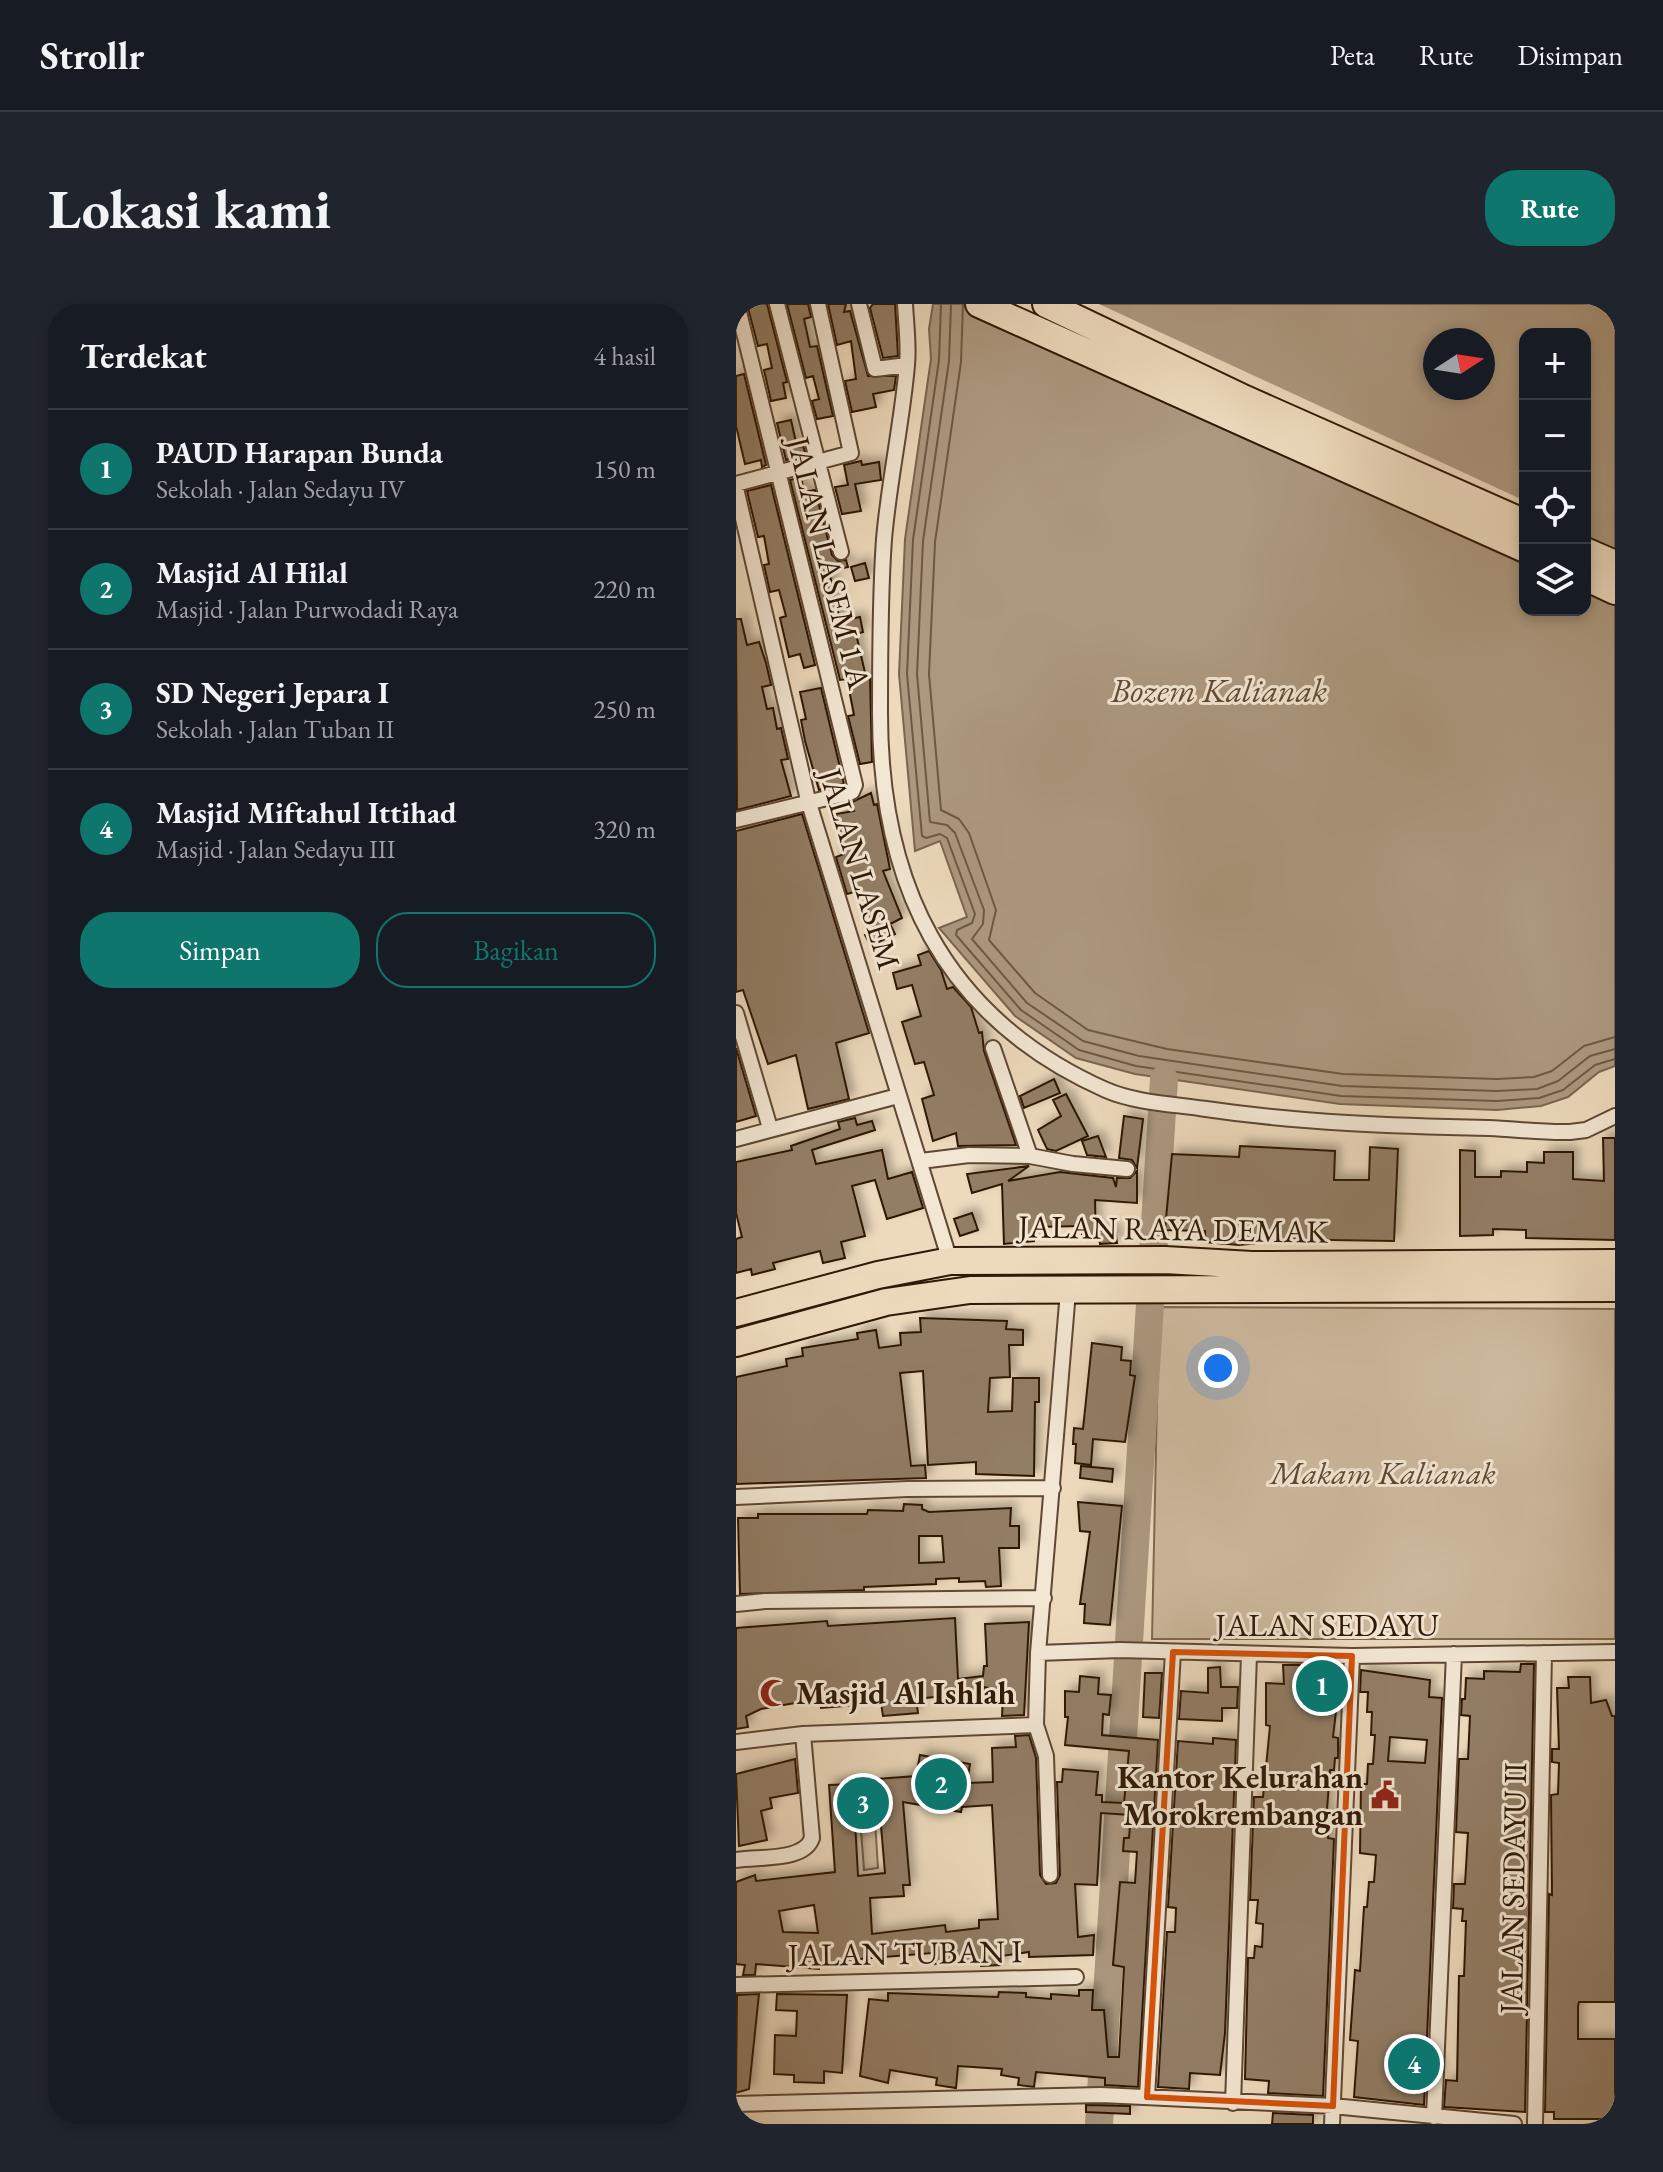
<!DOCTYPE html>
<html lang="id">
<meta charset="utf-8">
<style>
body{margin:0;font-family:"EB Garamond",serif;background:#20242c;color:#f1f3f6}
.controls{position:absolute;right:24px;top:24px;display:grid;overflow:hidden;border-radius:16px;box-shadow:0 4px 12px #0003}
.controls button{width:72px;height:72px;display:grid;place-items:center;padding:0;border:0;border-bottom:2px solid #363941;background:#171b24;color:#f1f3f6;font:40px sans-serif}
.compass{position:absolute;left:687px;top:24px;width:72px;height:72px;border-radius:50%;background:#171b24;box-shadow:0 4px 12px #0003;rotate:78deg}
.you{position:absolute;left:482px;top:1064px;width:28px;height:28px;margin:-20px;border:6px solid #fff;border-radius:50%;background:#1a73e8;box-shadow:0 0 0 12px #1a73e833}
.badge{display:grid;place-items:center;width:52px;height:52px;border-radius:50%;background:#0f766e;color:#fff;font-size:26px;font-weight:700}
.pin{position:absolute;translate:-50% -50%;border:4px solid #fff;box-shadow:0 2px 8px #0006}
.list{margin:0;padding:0;list-style:none}
h2{display:flex;justify-content:space-between;align-items:center;height:104px;margin:0;padding:0 32px;font-size:34px}
h2 small{font-size:26px;font-weight:400;color:#9ea1a6}
.list li{display:grid;grid-template-columns:52px 1fr auto;gap:24px;align-items:center;box-sizing:border-box;height:120px;padding:0 32px;border-top:2px solid #363941}
.list b{display:block;font-size:30px;white-space:nowrap}
.list p{margin:0;font-size:26px;white-space:nowrap;color:#9ea1a6}
.list em{font-size:26px;font-style:normal;color:#9ea1a6}
.actions{display:flex;gap:16px;padding:24px 32px}
.actions a{flex:1;padding:18px 0;border:2px solid #0f766e;border-radius:32px;text-align:center;font-size:28px;color:#0f766e}
.actions .main{background:#0f766e;color:#fff}
.icon{flex:none;width:44px;height:44px;fill:none;stroke:currentColor;stroke-width:2;stroke-linecap:round;stroke-linejoin:round}
.map{position:relative;flex:none;width:879px;height:1820px;overflow:hidden;border-radius:32px}
header{display:flex;align-items:center;gap:48px;box-sizing:border-box;height:112px;padding:0 40px;background:#171b24;border-bottom:2px solid #363941}
header strong{font-size:38px}
nav{display:flex;gap:44px;margin-inline-start:auto;font-size:28px}
.intro{display:flex;align-items:center;justify-content:space-between;box-sizing:border-box;height:192px;padding:0 48px}
h1{margin:0;font-size:56px}
.button{padding:20px 36px;border-radius:32px;background:#0f766e;color:#fff;font-size:28px;font-weight:700}
main{display:flex;gap:48px;padding:0 48px}
aside{flex:1;background:#171b24;border-radius:32px;box-shadow:0 4px 12px #0003}
.map>svg:first-child{display:block}
.green{fill:#cdb99e;stroke:#7e6852;stroke-width:2}
.water{fill:#ac987f;stroke:#7a654f;stroke-width:2;fill-rule:evenodd}
.pier{fill:#eddabd}
.lines{fill:none;stroke-linecap:round;stroke-linejoin:round}
.shore{stroke:#6e5842;stroke-width:2}
.river{stroke:#ac987f;stroke-width:28}
.building{fill:#927d65;stroke:#2f1806;stroke-width:2;fill-rule:evenodd;filter:url(#shadow)}
.street-casing{stroke:#5e4834;stroke-width:18}
.highway-casing{stroke:#2f1806;stroke-width:30}
.street{stroke:#f3e7d4;stroke-width:14}
.highway{stroke:#eddabd;stroke-width:26}
.marked{fill:none;stroke:#d6520b;stroke-width:6;stroke-linejoin:round}
.labels{text-anchor:middle;dominant-baseline:central;stroke-width:6;stroke-linejoin:round;paint-order:stroke}
.street-label{font-size:32px;fill:#2f1806;stroke:#f3e7d4}
.park-label{font-size:32px;font-style:italic;fill:#5e4834;stroke:#f3e7d4}
.poi-label{font-size:32px;font-weight:bold;fill:#2f1806;stroke:#f3e7d4;text-anchor:start}
.water-label{font-size:34px;font-style:italic;fill:#614b36;stroke:#f3e7d4}
</style>
<header>
<strong>Strollr</strong>
<nav><a>Peta</a><a>Rute</a><a>Disimpan</a></nav>
</header>
<div class="intro"><h1>Lokasi kami</h1><a class="button">Rute</a></div>
<main>
<aside>
<h2>Terdekat<small>4 hasil</small></h2>
<ul class="list">
<li><span class="badge">1</span><div><b>PAUD Harapan Bunda</b><p>Sekolah · Jalan Sedayu IV</p></div><em>150 m</em></li>
<li><span class="badge">2</span><div><b>Masjid Al Hilal</b><p>Masjid · Jalan Purwodadi Raya</p></div><em>220 m</em></li>
<li><span class="badge">3</span><div><b>SD Negeri Jepara I</b><p>Sekolah · Jalan Tuban II</p></div><em>250 m</em></li>
<li><span class="badge">4</span><div><b>Masjid Miftahul Ittihad</b><p>Masjid · Jalan Sedayu III</p></div><em>320 m</em></li>
</ul>
<div class="actions"><a class="main">Simpan</a><a>Bagikan</a></div>
</aside>
<div class="map">
<svg width="879" height="1820" viewBox="0 0 879 1820">
<defs>
<filter id="shadow"><feDropShadow dx="5.5" dy="-5.5" stdDeviation="4" flood-color="#0004"/></filter>
</defs>
<rect width="100%" height="100%" fill="#eddabd"/>
<filter id="stains"><feTurbulence type="fractalNoise" baseFrequency=".0025" numOctaves="4"/><feColorMatrix values="0 0 0 0 .2 0 0 0 0 .09 0 0 0 0 .02 0 0 0 .5 -.17"/></filter>
<radialGradient id="worn" r=".72"><stop offset=".6" stop-color="#630" stop-opacity="0"/><stop offset="1" stop-color="#630" stop-opacity=".3"/></radialGradient>
<!-- green -->
<path class="green" d="M423 1003 879 1005V1335H416Z
M137 1486 142 1564 128 1566 122 1487Z"/>
<!-- water -->
<path class="water" d="M197 0H879V762L863 768 832 793 805 802 761 806 604 800 399 770 340 754 279 712 203 624 231 613 204 537 179 547 163 370 169 235 195 55 193 25ZM789 30H849V306H789ZM699 36H747V84H699Z"/>
<!-- pier -->
<path class="pier" d="M230 0H363L789 197V257Z"/>
<g class="lines">
<!-- shore -->
<path class="shore" d="M205 0 203 56 177 236 171 370 186 532 190 534 204 530 211 534 239 610 236 619 221 626 220 631 285 706 343 746 400 762 605 792 761 797 803 794 827 786 859 761 879 755
M215 0 213 57 187 237 181 370 194 518 211 521 219 529 248 606 247 620 236 635 291 699 347 737 403 752 606 782 761 787 801 785 822 777 854 752 879 745
M227 0 225 58 199 238 193 370 205 506 223 515 233 529 260 606 253 636 299 689 352 726 431 745 607 770 761 775 798 773 816 767 848 742 879 733"/>
<!-- river -->
<path class="river" d="M363 1820 428 775"/>
</g>
<!-- building -->
<path class="building" d="M11 0H31L51 78 47 79 50 94 35 97 28 66 36 64 31 40 22 42Z
M51 0H72L75 13 68 15 74 43 81 42 97 112 81 115 76 97 83 95 77 72 70 74Z
M92 0H110L108 8 114 7 132 72H160L158 86 137 90 140 103 116 108 109 77 120 75 115 37 101 41Z
M137 0H159L162 52 147 54 134 4Z
M8 70 30 161 26 163 25 156 9 160 0 122V72Z
M55 116 61 143 67 142 70 151 50 156 41 119Z
M125 157 126 161 143 158 145 176 119 180 125 207 106 210 99 183 112 181 108 161Z
M65 173 68 188 79 186 96 251 102 257 110 256 112 263 93 267 104 317 124 313 127 328 120 330 130 373H134L136 458 124 460 112 412 118 411 111 375 104 376 54 176Z
M35 181 79 361 68 364 64 350 53 353 44 314 50 312 43 286 34 288 28 261 33 260 28 232 22 233 11 187Z
M129 259 133 274 119 277 115 263Z
M0 315H5L11 341 23 338 30 359 35 381 26 383 31 405 37 404 41 425 45 424 52 455 45 456 55 492 1 506Z
M85 384 108 480 83 486 69 437 65 416 70 415 64 388Z
M135 489 138 501 141 500 154 565 147 567 166 614 154 620 159 630 135 642 129 631 139 627 125 586 111 590 100 553 108 550 100 510 118 507 116 498Z
M66 510 133 729 100 739 113 795 72 805 60 751 32 760 7 686 0 688V527Z
M193 647 205 666 211 685 217 683 235 703 243 729 246 728 248 747 280 841 222 842 220 829 197 837 186 795 198 791 188 758 179 760 166 718 185 712 176 681 161 685 157 669 185 661 182 651Z
M0 744 20 812 0 818Z
M318 775 324 789 288 804 284 792Z
M330 790 352 832 320 847 311 845 302 826 325 812 317 796Z
M388 812 407 815 401 864 396 856 383 854Z
M119 814 121 821 136 817 139 826 76 846 80 860 146 846 152 875 176 868 187 904 151 915 139 876 116 882 129 932 105 938 109 954 87 959 84 947 37 959 39 965 16 971 15 965 0 969V935L6 933 0 909V858L56 846 55 842 104 825 102 818Z
M362 832 370 853 351 851 346 837Z
M867 834H879V936L790 934V926L757 925V931L724 932V846L739 847V873H765V867L791 868V858L808 859V848H837V875L868 877Z
M504 842 599 847 598 876H633L634 843 662 845 658 937 532 935 531 938 503 941 469 938V927L429 926 436 850 503 853Z
M293 862 272 877 324 868 377 874 380 883 381 874H394L401 867V899L359 896 360 936H346V922L298 923V937L268 940 266 880 236 889 231 870Z
M236 909 242 926 224 932 218 915Z
M379 925 381 939 364 940 362 927Z
M184 1014 271 1017 270 1025 287 1026V1041H273L274 1073 254 1074 252 1108 276 1107 277 1074H303V1098H299L298 1172 240 1170V1158L192 1161 187 1067 164 1069 175 1162 189 1161 190 1174 0 1180V1073L51 1062 50 1055 67 1052 66 1044 122 1035 121 1029 140 1026 143 1044 165 1041 164 1029 185 1028Z
M356 1039 386 1043 385 1056 395 1057 394 1071 399 1072 389 1138 357 1135 355 1161 339 1159 340 1140H337L338 1124 347 1125Z
M345 1162 377 1165 376 1178 344 1174Z
M342 1198 386 1202 374 1321 348 1319 349 1300H344L354 1228 344 1227Z
M168 1200 186 1201V1205L193 1208 275 1204 274 1222H283V1244H263L265 1282 250 1283 249 1277 223 1278V1274L200 1275V1280L128 1283V1286L4 1290 2 1214H22V1210H131L132 1206 167 1207ZM183 1232H206L208 1258 183 1259Z
M219 1314 222 1375 247 1372 248 1362H251L249 1320 293 1318 288 1411 266 1412 267 1393 253 1394V1384L248 1383 246 1395 228 1397 227 1390 180 1395 182 1409 147 1412 145 1399 85 1404 84 1397 59 1399 25 1405 10 1412 12 1423 0 1425V1324L91 1317 92 1322Z
M785 1360H798L789 1808 708 1803 710 1776 721 1777 723 1672H728L730 1617H726L727 1605 717 1604 718 1580H729L732 1529 720 1528 723 1455H732L734 1412 725 1411 726 1395H729L730 1374 748 1375V1367L784 1368Z
M547 1361H564V1365H605L597 1433 602 1434V1454H599L598 1466H594L591 1506 594 1507 592 1534 598 1535 587 1792 532 1789 533 1777 509 1775 512 1654H518L519 1642 526 1643 527 1620 520 1619 522 1596H514L518 1493H527L534 1422 530 1421V1379L548 1380Z
M484 1363 485 1383H502L501 1404H486V1417L443 1415 445 1387 472 1389V1364Z
M625 1366 694 1376 693 1393 706 1394 688 1801 618 1793 622 1737 614 1736 619 1666 624 1667 628 1603H631L633 1578H638L640 1551 624 1549 625 1480H631L632 1460H637L639 1431H635L636 1408H631L632 1388H624ZM654 1433 691 1436 689 1459 652 1457Z
M409 1369H426L423 1414 407 1413Z
M344 1372 363 1374 362 1390 375 1391 373 1411 367 1410 366 1431 422 1436 402 1783 369 1781V1774L300 1768 298 1783 282 1781 283 1774 265 1771 266 1765 222 1762 220 1784 200 1781 201 1774 154 1766 152 1779 124 1772 133 1695 152 1697V1689L262 1693 263 1688 290 1689V1693L315 1695V1690L343 1692V1686H357L356 1706H368L372 1753H383L388 1663 377 1661 384 1578 399 1579 401 1548 387 1547 388 1534H393L395 1511 365 1509 361 1581 339 1580 342 1633 358 1631 357 1651 293 1653V1648L265 1652V1661L245 1662 244 1657 197 1660 196 1649 100 1657V1660H83V1665L20 1660 19 1671H7L9 1661 0 1660V1578L19 1571 20 1577 99 1568 93 1481 117 1480 122 1572 149 1569 141 1475 180 1472 184 1451 234 1460 231 1479 257 1478 256 1444 280 1443 279 1432 293 1431 300 1454 304 1571 310 1580 320 1579 324 1571 321 1478H326L327 1465 362 1468 360 1491H366V1498L388 1499 393 1447 329 1441 332 1413H329V1387L343 1388ZM167 1498 225 1508 226 1503 256 1501 262 1615 243 1616V1624L210 1628 209 1621 136 1630 134 1594 168 1592 167 1581H174ZM78 1601 82 1629 47 1628 43 1607Z
M832 1373H854L855 1399 870 1396 876 1412H879V1698H843L842 1702V1735H879V1815H818V1808H809L813 1590 816 1591 815 1491 822 1490 823 1459 816 1458V1445H823L821 1384H833Z
M477 1434 500 1436 489 1729 484 1771 454 1769 453 1785 422 1783 431 1628H439L440 1604 432 1603 442 1437 477 1440Z
M59 1455 62 1489 34 1494 36 1504 25 1507 31 1536 3 1542 0 1470Z
M23 1690 13 1785 0 1789 1 1691Z
M41 1690 111 1691 106 1769 88 1767V1779L58 1778V1771L38 1770 39 1731 60 1732 61 1707 40 1706Z
M350 1801 394 1802V1810L350 1808Z
M537 1809 577 1811V1820H536Z"/>
<g class="lines">
<defs>
<path id="street" d="M41 0 105 248
M123 0 139 65 171 61
M169 0C170 20 173 41 171 61 166 119 153 177 148 235 144 291 144 349 144 405 143 578 206 713 370 786 400 799 437 800 470 805 565 819 658 822 753 824 780 825 807 829 834 828L850 826 879 812
M0 180 115 149 82 0
M0 184 72 496 214 957
M0 516 116 488 119 481 1 0
M0 709 34 824
M257 744 294 852
M0 835 162 792
M185 857 233 851 294 852 337 860 391 865
M0 1193 171 1185 317 1184
M0 1300 29 1297 308 1294
M302 1349 384 1346 616 1352 879 1348
M0 1438 67 1430 300 1421
M0 1556C22 1552 68 1558 76 1534L67 1430
M314 1571 310 1452 300 1421 302 1349 332 987
M0 1681 340 1673
M411 1793 437 1348
M497 1799 513 1351
M0 1800 365 1791 597 1802 778 1820
M698 1813 718 1350
M596 1820 616 1352
M799 1820 808 1349"/>
<path id="highway" d="M243 0 789 245
M310 0 509 95 789 219
M849 247 879 260
M849 273 879 287
M0 1009 142 971 214 957 429 956 516 961 879 959
M0 1039 150 998 234 986 879 984"/>
</defs>
<!-- street casing -->
<use href="#street" class="street-casing"/>
<!-- highway casing -->
<use href="#highway" class="highway-casing"/>
<!-- street -->
<use href="#street" class="street"/>
<!-- highway -->
<use href="#highway" class="highway"/>
</g>
<!-- marked area -->
<path class="marked" d="M437 1348 616 1352 597 1802 411 1793Z"/>
<!-- icons -->
<defs>
<symbol id="mosque-bare" viewBox="-9 -9 18 18"><path d="M3.5-4.9A6 6 0 1 0 3.5 4.9A5 5 0 1 1 3.5-4.9Z" fill="#8f2418" stroke="#f3e7d4" stroke-width="2.5" paint-order="stroke"/></symbol>
<symbol id="civic-bare" viewBox="-9 -9 18 18"><path d="M-.6-6.5H3V-4.5H.6V-3L4-1V1h2V6H-6V1h2V-1L-.6-3ZM-1.2 2.5V6h2.4V2.5Z" fill="#8f2418" stroke="#f3e7d4" stroke-width="2.5" paint-order="stroke"/></symbol>
</defs>
<g fill-rule="evenodd">
<use href="#mosque-bare" x="18" y="1369" width="40" height="40"/>
<use href="#civic-bare" x="629" y="1471" width="40" height="40"/>
</g>
<g class="labels">
<!-- street labels -->
<g class="street-label">
<text transform="translate(93 259) rotate(76)">JALAN LASEM 1 A</text>
<text transform="translate(124 565) rotate(73)">JALAN LASEM</text>
<text transform="translate(437 925) rotate(1)">JALAN RAYA DEMAK</text>
<text x="591" y="1321">JALAN SEDAYU</text>
<text transform="translate(777 1584) rotate(-89)">JALAN SEDAYU II</text>
<text transform="translate(169 1649) rotate(-1)">JALAN TUBAN I</text>
</g>
<!-- park labels -->
<g class="park-label">
<text x="647" y="1169">Makam Kalianak</text>
</g>
<!-- poi labels -->
<g class="poi-label">
<text x="60" y="1389">Masjid Al Ishlah</text>
<text x="627" y="1473" text-anchor="end">Kantor Kelurahan<tspan x="627" dy="37">Morokrembangan</tspan></text>
</g>
<!-- water labels -->
<g class="water-label">
<text x="483" y="386">Bozem Kalianak</text>
</g>
</g>
<rect width="100%" height="100%" filter="url(#stains)"/>
<rect width="100%" height="100%" fill="url(#worn)"/>
</svg>
<div class="controls">
<button>+</button>
<button>−</button>
<button><svg class="icon" aria-label="locate" viewBox="0 0 24 24"><circle cx="12" cy="12" r="6"/><path d="M12 2v4M12 18v4M2 12h4M18 12h4"/></svg></button>
<button><svg class="icon" aria-label="layers" viewBox="0 0 24 24"><path d="M12 4l9 5-9 5-9-5zM3 14l9 5 9-5"/></svg></button>
</div>
<svg class="compass" viewBox="-18 -18 36 36"><path d="M0-13l5 13h-10z" fill="#e53935"/><path d="M0 13l5-13h-10z" fill="#9ea1a6"/></svg>
<div class="you"></div>
<div class="pin badge" style="left:586px;top:1382px">1</div>
<div class="pin badge" style="left:205px;top:1480px">2</div>
<div class="pin badge" style="left:127px;top:1499px">3</div>
<div class="pin badge" style="left:678px;top:1760px">4</div>
</div>
</main>
